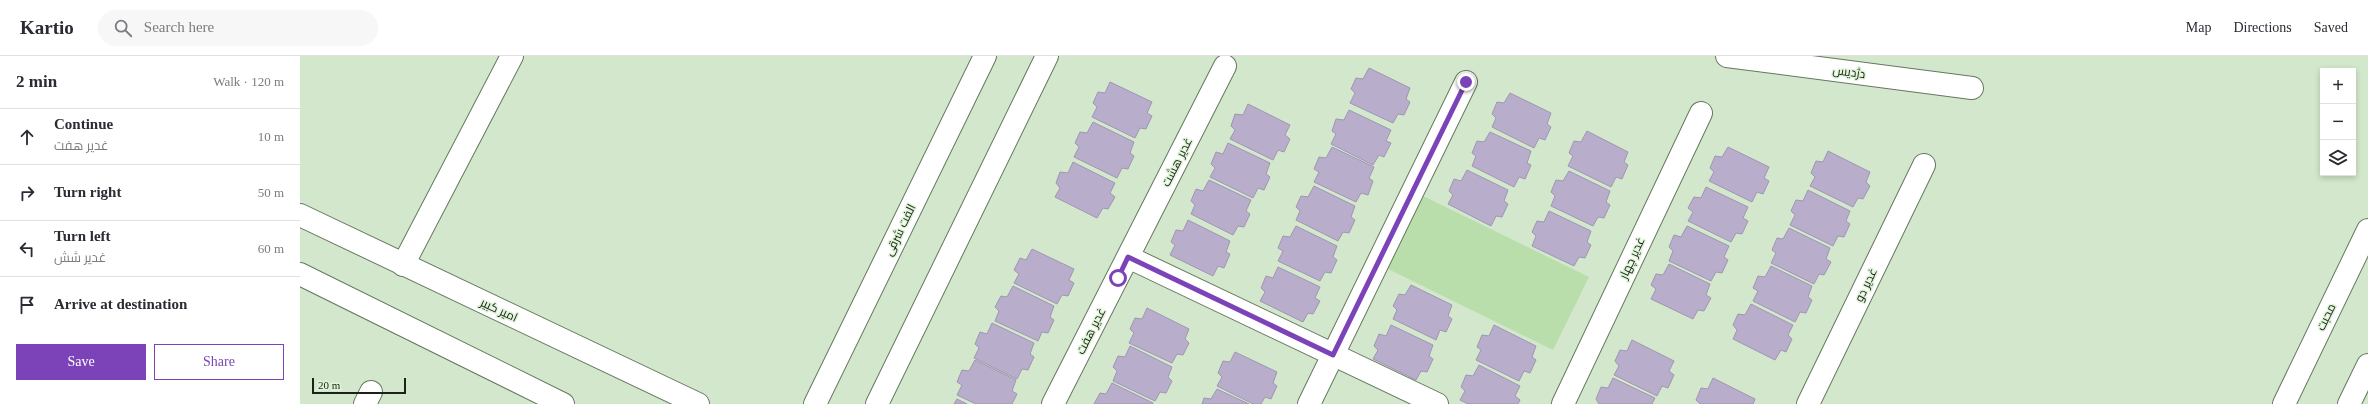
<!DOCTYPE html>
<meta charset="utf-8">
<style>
body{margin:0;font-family:"Times New Roman",Cairo,serif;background:#f7f7f7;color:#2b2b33}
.controls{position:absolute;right:12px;top:12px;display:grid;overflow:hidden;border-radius:0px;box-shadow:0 2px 6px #0003}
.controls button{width:36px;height:36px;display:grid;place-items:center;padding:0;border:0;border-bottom:1px solid #e1e1e2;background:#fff;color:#2b2b33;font:20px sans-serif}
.scale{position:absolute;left:12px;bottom:10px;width:94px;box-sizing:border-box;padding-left:4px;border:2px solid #1b2218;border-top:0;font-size:11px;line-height:14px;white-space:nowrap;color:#1b2218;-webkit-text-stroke:3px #dff4d8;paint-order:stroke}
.stop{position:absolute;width:12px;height:12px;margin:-9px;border:3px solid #7c43b9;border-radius:50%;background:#fff}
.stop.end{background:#7c43b9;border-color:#fff;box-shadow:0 1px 4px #0008}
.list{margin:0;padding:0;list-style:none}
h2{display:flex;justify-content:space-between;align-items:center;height:52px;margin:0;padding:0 16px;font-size:17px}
h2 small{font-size:13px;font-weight:400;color:#7c7c81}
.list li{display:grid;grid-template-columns:26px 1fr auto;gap:12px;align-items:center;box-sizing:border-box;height:56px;padding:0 16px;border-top:1px solid #e1e1e2}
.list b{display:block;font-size:15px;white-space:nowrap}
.list p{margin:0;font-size:13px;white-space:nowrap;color:#7c7c81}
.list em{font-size:13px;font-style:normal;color:#7c7c81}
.actions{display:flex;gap:8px;padding:12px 16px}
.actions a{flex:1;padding:9px 0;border:1px solid #7c43b9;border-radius:0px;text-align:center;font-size:14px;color:#7c43b9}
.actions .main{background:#7c43b9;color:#fff}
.icon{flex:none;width:22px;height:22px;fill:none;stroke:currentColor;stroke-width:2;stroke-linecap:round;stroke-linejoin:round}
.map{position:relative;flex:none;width:2068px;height:348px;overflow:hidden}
header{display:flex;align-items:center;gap:24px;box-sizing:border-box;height:56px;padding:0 20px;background:#fff;border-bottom:1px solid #e1e1e2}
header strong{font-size:19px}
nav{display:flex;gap:22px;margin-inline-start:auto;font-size:14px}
.search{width:280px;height:36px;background:#f7f7f7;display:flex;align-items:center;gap:10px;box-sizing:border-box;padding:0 14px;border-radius:22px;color:#7c7c81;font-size:15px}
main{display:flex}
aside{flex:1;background:#fff}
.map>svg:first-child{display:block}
.green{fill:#b9deac}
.building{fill:#b8adcb;stroke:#a095b3}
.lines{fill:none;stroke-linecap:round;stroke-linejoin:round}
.street-casing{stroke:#65785f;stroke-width:24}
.secondary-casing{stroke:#65785f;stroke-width:24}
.street{stroke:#fff;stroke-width:22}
.secondary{stroke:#fff;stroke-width:22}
.route{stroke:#7c43b9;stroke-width:5}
.labels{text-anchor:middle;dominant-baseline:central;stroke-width:3;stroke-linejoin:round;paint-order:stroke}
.street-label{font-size:12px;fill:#1b2218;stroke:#dff4d8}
</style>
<header>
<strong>Kartio</strong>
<div class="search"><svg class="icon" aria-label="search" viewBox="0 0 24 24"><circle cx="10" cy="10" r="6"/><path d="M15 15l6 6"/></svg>Search here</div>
<nav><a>Map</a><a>Directions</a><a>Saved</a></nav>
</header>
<main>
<aside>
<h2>2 min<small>Walk · 120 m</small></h2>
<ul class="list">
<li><svg class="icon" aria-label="ahead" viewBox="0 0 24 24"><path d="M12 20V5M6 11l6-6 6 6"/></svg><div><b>Continue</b><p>غدیر هفت</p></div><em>10 m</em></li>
<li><svg class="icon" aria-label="right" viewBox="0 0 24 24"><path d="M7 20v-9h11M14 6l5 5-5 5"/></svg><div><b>Turn right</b></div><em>50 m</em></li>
<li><svg class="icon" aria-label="left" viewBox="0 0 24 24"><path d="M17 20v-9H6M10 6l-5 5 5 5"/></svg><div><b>Turn left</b><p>غدیر شش</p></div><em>60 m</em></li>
<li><svg class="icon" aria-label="arrive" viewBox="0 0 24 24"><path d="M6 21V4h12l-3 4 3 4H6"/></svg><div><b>Arrive at destination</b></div></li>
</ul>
<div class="actions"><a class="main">Save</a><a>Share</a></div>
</aside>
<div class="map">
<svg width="2068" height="348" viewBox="0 0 2068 348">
<rect width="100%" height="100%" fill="#d2e7cb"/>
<!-- green -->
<path class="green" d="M1121 139 1289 221 1253 294 1086 212Z"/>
<!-- building -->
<path class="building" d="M1069 12 1110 32 1106 43 1110 46 1104 59 1098 58 1093 67 1050 47 1055 37 1051 33 1056 22 1063 23Z
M810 26 852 46 847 57 852 60 846 73 840 72 835 82 792 61 797 51 793 47 798 36 805 37Z
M1210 37 1251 57 1247 68 1251 71 1245 84 1239 82 1234 92 1192 71 1196 62 1192 58 1197 46 1204 47Z
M948 48 990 69 985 79 990 83 984 96 978 94 973 104 930 83 935 74 931 70 935 58 943 59Z
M1049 54 1091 74 1086 85 1091 87 1084 101 1079 99 1073 109 1031 88 1036 78 1032 75 1036 63 1044 64Z
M793 66 834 86 830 97 834 100 828 113 822 112 817 122 774 101 779 91 775 87 780 76 787 77Z
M1287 75 1328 96 1324 106 1328 109 1322 123 1316 121 1311 131 1268 110 1273 100 1269 97 1274 85 1281 86Z
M1190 76 1231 95 1227 107 1231 109 1225 123 1219 121 1214 131 1172 110 1176 100 1172 97 1177 85 1184 86Z
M928 87 970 107 966 118 970 121 964 134 958 132 953 142 910 121 915 112 911 108 916 96 923 98Z
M1032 91 1074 111 1069 122 1073 125 1068 139 1061 137 1056 146 1014 126 1019 116 1014 113 1019 101 1026 102Z
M1428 91 1469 111 1464 122 1469 125 1463 138 1457 136 1452 146 1409 125 1414 116 1410 112 1415 100 1422 101Z
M1528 95 1570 116 1566 126 1570 130 1563 143 1558 142 1553 151 1510 130 1515 121 1511 117 1516 105 1523 106Z
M773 106 815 127 810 137 815 141 808 153 803 152 797 162 755 141 760 132 756 127 760 116 768 117Z
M1167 114 1208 134 1204 145 1208 148 1202 161 1196 160 1191 170 1148 148 1153 139 1149 135 1154 123 1161 125Z
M1269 115 1310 135 1306 146 1310 149 1304 162 1298 161 1293 170 1251 150 1255 140 1251 136 1256 124 1263 125Z
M909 124 951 144 946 155 950 158 944 171 938 170 933 179 891 158 895 149 891 145 896 133 903 135Z
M1014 130 1055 150 1051 161 1055 164 1049 177 1043 176 1038 185 996 164 1000 155 996 151 1001 140 1008 141Z
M1406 131 1448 151 1443 162 1448 165 1442 178 1436 177 1431 186 1388 165 1393 156 1388 152 1394 141 1401 142Z
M1508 134 1550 155 1546 165 1550 168 1544 181 1538 180 1533 190 1490 169 1495 159 1491 155 1496 144 1503 145Z
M1249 155 1291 175 1287 186 1291 189 1285 202 1279 201 1274 210 1232 190 1236 180 1232 176 1237 165 1244 166Z
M888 164 930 185 926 196 930 198 924 212 918 210 913 220 870 199 875 189 871 186 876 174 883 175Z
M996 170 1037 190 1033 201 1037 204 1031 217 1025 216 1020 225 978 205 983 195 978 192 983 180 990 181Z
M1387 170 1429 190 1424 201 1428 204 1422 217 1416 216 1411 225 1369 205 1373 195 1369 191 1374 179 1381 181Z
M1489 172 1530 192 1526 203 1531 206 1524 219 1519 218 1514 228 1471 207 1476 197 1472 194 1477 182 1483 183Z
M732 193 774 213 769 224 774 227 768 240 762 239 757 248 714 227 719 218 714 214 720 202 726 204Z
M1369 208 1410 228 1406 239 1411 242 1404 255 1398 254 1393 263 1351 243 1356 233 1351 229 1356 218 1363 219Z
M1471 210 1512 230 1508 241 1512 244 1506 257 1500 256 1495 266 1453 245 1458 235 1453 232 1458 220 1465 221Z
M978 211 1020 231 1015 242 1020 245 1013 258 1008 257 1003 266 960 245 965 236 961 232 966 220 973 222Z
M1111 229 1152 249 1148 260 1152 263 1146 276 1140 274 1136 284 1093 263 1097 254 1093 250 1099 238 1105 239Z
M713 230 754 250 750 261 754 264 748 277 742 276 738 285 695 265 699 255 695 251 701 240 707 241Z
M1451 248 1493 269 1488 279 1492 283 1486 296 1481 294 1475 304 1433 283 1437 274 1433 269 1438 258 1445 259Z
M847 252 889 273 885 283 889 287 883 299 877 298 872 307 829 287 834 277 830 273 835 262 842 263Z
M692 267 734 287 730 298 734 301 728 314 722 313 717 323 674 302 679 292 675 288 680 276 687 278Z
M1091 269 1133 289 1129 300 1133 303 1127 316 1121 315 1116 324 1073 303 1078 294 1074 290 1079 278 1086 280Z
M1194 269 1236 290 1232 301 1236 304 1230 317 1224 315 1219 325 1176 304 1181 294 1177 291 1182 279 1189 280Z
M1332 284 1374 305 1369 315 1374 319 1368 332 1362 330 1357 340 1314 319 1319 310 1315 305 1320 294 1327 295Z
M830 290 872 311 868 321 872 325 866 337 860 336 855 345 813 325 817 315 813 311 818 300 825 301Z
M935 296 977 316 973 327 977 330 971 343 965 341 961 348H953L917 330 922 321 918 317 923 305 930 306Z
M675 304 716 324 712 335 717 338 712 348H676L657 339 662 329 657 326 662 314 669 315Z
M1179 309 1220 330 1215 340 1220 344 1218 348H1168L1160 344 1165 335 1161 331 1166 319 1173 320Z
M1313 322 1355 342 1352 348H1299L1296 343 1301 331 1308 332Z
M1413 322 1455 343 1453 348H1400L1396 344 1401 332 1408 333Z
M812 327 853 347V348H794L800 337 806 338Z
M917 333 949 348H902L904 342 911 343Z
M657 343 667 348H654Z"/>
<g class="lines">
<defs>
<path id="street" d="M1427 0 1672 32
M828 201 1137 348
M103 209 212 0
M65 348 71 336
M753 348 925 10
M1009 348 1166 26
M1263 348 1401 57
M1508 348 1624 109
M1984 348 2068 174
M2049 348 2068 309"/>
<path id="secondary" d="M0 159 398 348
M0 218 263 348
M515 348 685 0
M577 348 747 0"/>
</defs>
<!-- street casing -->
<use href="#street" class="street-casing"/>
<!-- secondary casing -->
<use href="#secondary" class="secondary-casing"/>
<!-- street -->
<use href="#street" class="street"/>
<!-- secondary -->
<use href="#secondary" class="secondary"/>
</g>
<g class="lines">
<!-- route -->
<path class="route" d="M818 222 828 201 1033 299 1166 26"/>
</g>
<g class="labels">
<!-- street labels -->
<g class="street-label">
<text transform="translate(1549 16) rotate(8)">دژدیس</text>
<text transform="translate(877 106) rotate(-63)">غدیر هشت</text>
<text transform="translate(600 174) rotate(-64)">الفت شرقی</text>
<text transform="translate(1332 202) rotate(-65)">غدیر چهار</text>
<text transform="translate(1566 229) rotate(-64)">غدیر دو</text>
<text transform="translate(199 254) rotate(25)">امیر کبیر</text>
<text transform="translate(2026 261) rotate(-64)">محبت</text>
<text transform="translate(791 275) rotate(-63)">غدیر هفت</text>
</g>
</g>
</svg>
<div class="controls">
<button>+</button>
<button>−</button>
<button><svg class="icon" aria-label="layers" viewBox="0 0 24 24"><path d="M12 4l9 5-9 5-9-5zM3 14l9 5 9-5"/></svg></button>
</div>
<div class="scale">20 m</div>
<div class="stop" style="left:818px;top:222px"></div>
<div class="stop end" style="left:1166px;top:26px"></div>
</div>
</main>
